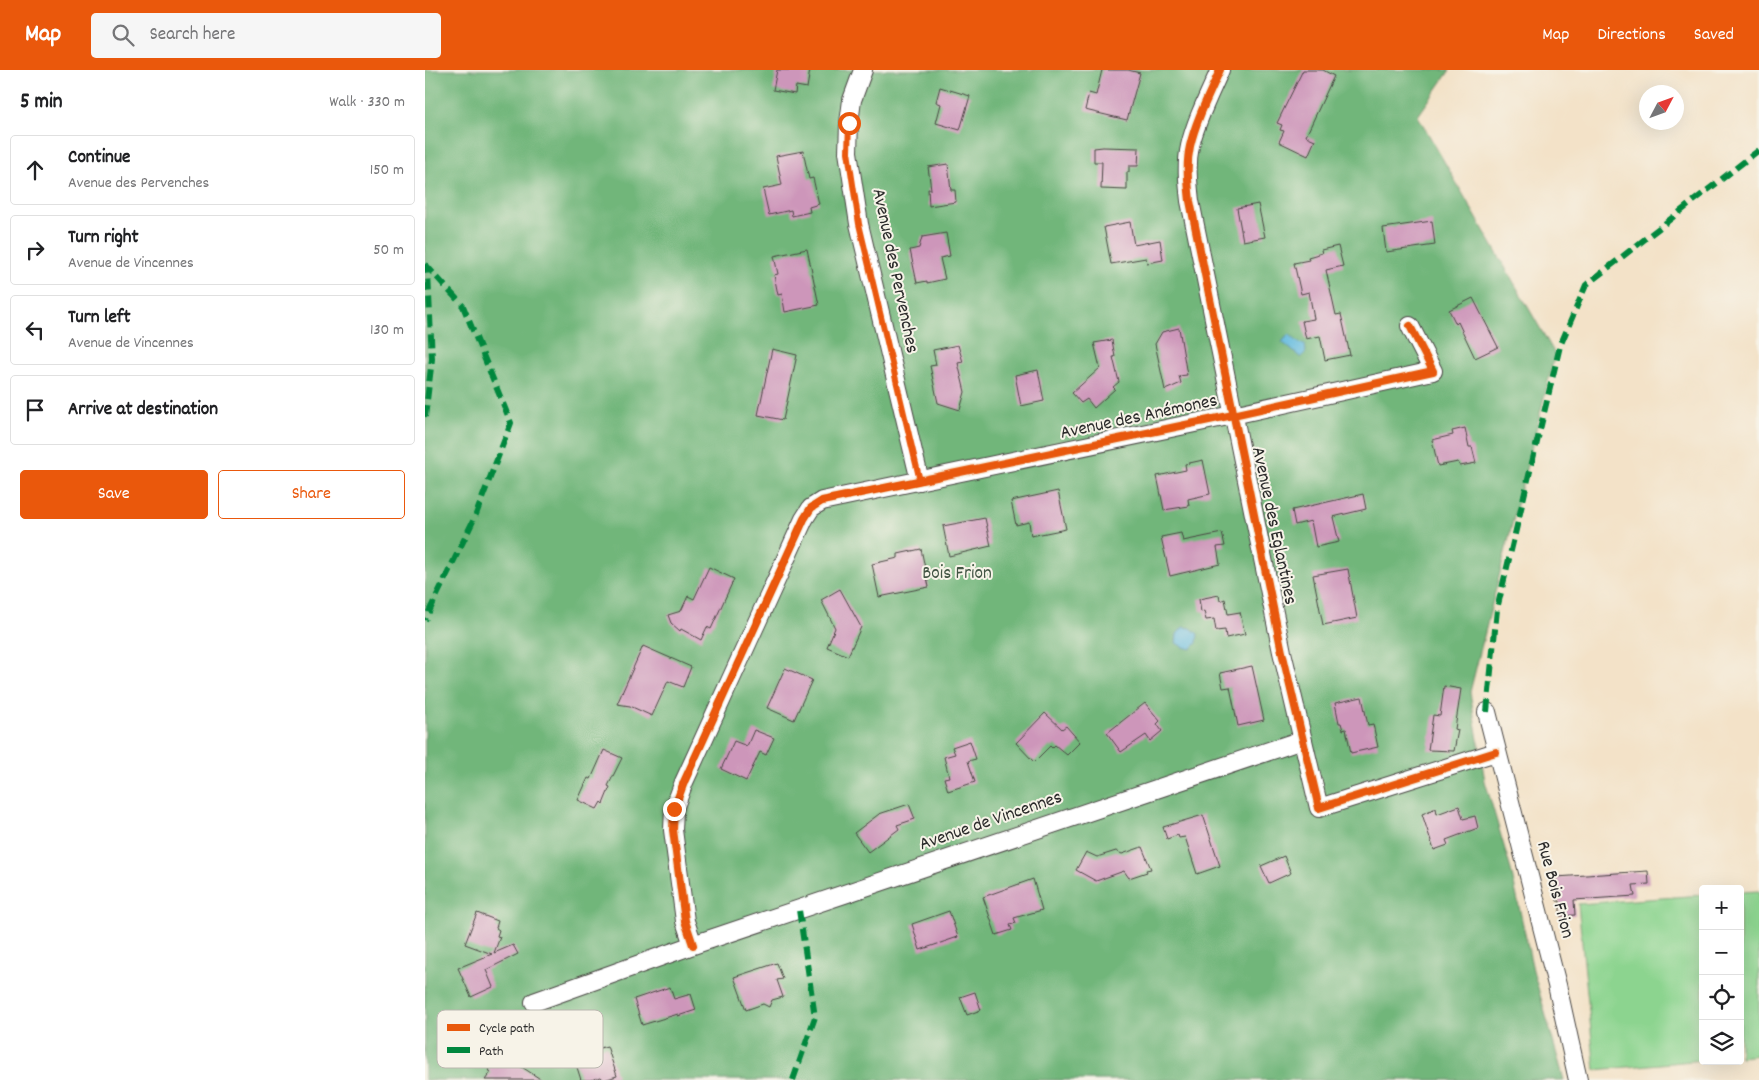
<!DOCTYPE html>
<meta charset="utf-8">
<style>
body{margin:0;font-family:Dekko,sans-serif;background:#f6f6f6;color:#202124}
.controls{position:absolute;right:15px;bottom:15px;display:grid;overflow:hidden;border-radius:5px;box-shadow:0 5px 20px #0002}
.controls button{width:45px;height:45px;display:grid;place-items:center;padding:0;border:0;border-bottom:1px solid #e0e0e0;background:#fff;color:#202124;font:25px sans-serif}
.compass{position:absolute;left:1214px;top:15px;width:45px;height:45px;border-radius:50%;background:#fff;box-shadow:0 5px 20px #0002;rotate:49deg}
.stop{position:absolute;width:15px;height:15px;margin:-11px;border:4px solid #ea580c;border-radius:50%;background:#fff}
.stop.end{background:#ea580c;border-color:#fff;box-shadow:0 1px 5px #0008}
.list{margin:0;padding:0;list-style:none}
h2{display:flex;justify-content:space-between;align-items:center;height:65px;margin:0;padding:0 20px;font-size:21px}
h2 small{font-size:16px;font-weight:400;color:#757577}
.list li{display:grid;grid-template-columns:32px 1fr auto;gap:15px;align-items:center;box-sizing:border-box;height:70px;margin:0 10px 10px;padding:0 10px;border:1px solid #e0e0e0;border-radius:5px}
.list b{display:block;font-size:19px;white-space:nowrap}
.list p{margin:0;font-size:16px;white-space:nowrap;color:#757577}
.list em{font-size:16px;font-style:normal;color:#757577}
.actions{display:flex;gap:10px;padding:15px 20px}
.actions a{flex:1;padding:11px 0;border:1px solid #ea580c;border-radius:5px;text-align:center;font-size:18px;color:#ea580c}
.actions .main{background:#ea580c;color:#fff}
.icon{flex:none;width:28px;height:28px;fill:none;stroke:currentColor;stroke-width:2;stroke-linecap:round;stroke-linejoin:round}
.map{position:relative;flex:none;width:1334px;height:1010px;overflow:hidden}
header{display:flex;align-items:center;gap:30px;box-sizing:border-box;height:70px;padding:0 25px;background:#ea580c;color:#fff}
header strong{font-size:24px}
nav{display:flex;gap:28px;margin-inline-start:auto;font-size:18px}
.search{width:350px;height:45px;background:#f6f6f6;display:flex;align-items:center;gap:12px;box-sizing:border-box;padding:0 18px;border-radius:5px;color:#757577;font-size:19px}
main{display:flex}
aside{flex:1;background:#fff}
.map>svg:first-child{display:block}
.green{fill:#8cd48f;stroke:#5c805d}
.forest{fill:#71b67a;stroke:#4e7052}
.water{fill:#61badf;stroke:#467285}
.building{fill:#cd96ba}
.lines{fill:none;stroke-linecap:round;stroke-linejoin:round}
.street-casing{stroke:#494643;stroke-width:20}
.street{stroke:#fff;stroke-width:18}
.quiet{stroke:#00873e;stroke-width:6;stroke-dasharray:12 6;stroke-linecap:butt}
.cycleway-casing{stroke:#f7f3e8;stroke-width:11}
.cycleway{stroke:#e8590c;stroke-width:8}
.route{stroke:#ea580c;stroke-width:6}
.labels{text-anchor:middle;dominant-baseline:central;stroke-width:4;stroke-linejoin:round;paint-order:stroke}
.street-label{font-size:19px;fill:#2b2b2b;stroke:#f7f3e8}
.park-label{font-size:19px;fill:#435544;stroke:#f7f3e8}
.key{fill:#f7f3e8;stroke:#bab7af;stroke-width:1}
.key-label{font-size:14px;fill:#2b2b2b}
</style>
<header>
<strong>Map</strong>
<div class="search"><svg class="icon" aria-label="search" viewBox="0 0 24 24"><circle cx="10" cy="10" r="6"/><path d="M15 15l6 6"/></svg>Search here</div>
<nav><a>Map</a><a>Directions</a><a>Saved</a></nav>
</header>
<main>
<aside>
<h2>5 min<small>Walk · 330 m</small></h2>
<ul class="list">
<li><svg class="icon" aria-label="ahead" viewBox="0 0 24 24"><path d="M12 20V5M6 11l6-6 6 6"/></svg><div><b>Continue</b><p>Avenue des Pervenches</p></div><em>150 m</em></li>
<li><svg class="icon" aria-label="right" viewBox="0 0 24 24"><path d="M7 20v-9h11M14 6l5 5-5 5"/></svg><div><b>Turn right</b><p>Avenue de Vincennes</p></div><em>50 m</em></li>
<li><svg class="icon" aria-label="left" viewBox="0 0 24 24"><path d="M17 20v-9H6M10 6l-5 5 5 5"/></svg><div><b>Turn left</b><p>Avenue de Vincennes</p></div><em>130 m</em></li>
<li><svg class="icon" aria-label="arrive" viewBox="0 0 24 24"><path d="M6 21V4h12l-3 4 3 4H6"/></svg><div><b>Arrive at destination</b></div></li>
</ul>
<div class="actions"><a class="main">Save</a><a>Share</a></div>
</aside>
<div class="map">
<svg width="1334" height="1010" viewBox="0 0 1334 1010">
<rect width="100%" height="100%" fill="#f7f3e8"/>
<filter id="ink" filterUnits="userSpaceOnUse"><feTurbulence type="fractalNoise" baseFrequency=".02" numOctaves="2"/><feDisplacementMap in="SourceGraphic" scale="10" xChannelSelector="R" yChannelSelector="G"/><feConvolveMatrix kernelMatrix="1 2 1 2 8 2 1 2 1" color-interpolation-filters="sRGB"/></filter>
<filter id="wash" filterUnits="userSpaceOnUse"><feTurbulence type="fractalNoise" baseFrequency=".0096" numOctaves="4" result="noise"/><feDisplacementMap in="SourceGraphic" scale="20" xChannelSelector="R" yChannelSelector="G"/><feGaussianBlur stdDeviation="1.12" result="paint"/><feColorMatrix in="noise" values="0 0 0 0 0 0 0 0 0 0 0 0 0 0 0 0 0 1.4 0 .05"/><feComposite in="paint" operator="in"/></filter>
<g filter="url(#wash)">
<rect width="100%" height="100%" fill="#f3e2c8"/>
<!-- green -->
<path class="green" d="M1334 821V985L1315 987V822Z
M1278 825V990L1170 1000 1153 834Z"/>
<!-- forest -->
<path class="forest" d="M0 0H1025L993 46 1130 284 1045 622 1060 711 1086 800 1108 900 1139 1010H0Z"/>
<!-- water -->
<path class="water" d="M864 264 874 273 880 274 881 282 876 288 857 272Z
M758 557 766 558 773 564 772 573 766 579 758 577 751 573 752 564Z"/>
<g id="blocks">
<!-- building -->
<path class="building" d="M352 0H385L382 18 371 16 370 24 348 20Z
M677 0H703L715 3 702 50 660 40 664 23 671 25Z
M878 0H898L909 6 881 66 890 70 883 86 854 72 859 61 855 60 857 55 852 53Z
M515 17 545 26 535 60 511 53 516 34 511 32Z
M678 77 714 78 713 96H704V102H702V120L676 119 677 92H669V78Z
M378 81 384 109 388 108 394 134 384 137 385 142 367 146 366 140 344 145 338 119 357 115 351 86Z
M523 94 526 120H530L531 132 504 136 503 119H506L503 97Z
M833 134 840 167 818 171 812 138Z
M1007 151 1010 175 961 182 958 158Z
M705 152 709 175 735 170 738 190 722 193 721 188 686 194 679 157Z
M521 163 525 186 515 188 520 209 502 213V211L492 213 485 180 494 178 497 167Z
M913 176 918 196 901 200 911 245 916 244 925 285 900 290 895 266 881 269 877 251 889 249 884 222 876 224 869 193 884 190 883 187 897 183 896 180Z
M382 179 394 235 360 242 357 224 353 225 349 205 353 204 349 186Z
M1048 228 1073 277 1050 288 1033 252 1031 254 1024 240Z
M754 258 762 305 754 306 756 313 740 320 730 274 737 262Z
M687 270 690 287H688L694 312 688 317 690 319 669 338 662 329 656 333 647 323 675 298 669 273Z
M533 275 538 292 533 293 540 322 535 340 513 333 505 296 511 295 508 280Z
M347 279 372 285 358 350 333 345Z
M613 300 619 331 596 336 590 305Z
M1040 358 1044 377H1047L1051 393 1035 396 1033 392 1013 396 1007 370 1028 365 1027 361Z
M778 390 785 424 763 429 764 436 739 440 732 406 761 400 760 394Z
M633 421 641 459 606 466 604 452 591 455 586 431Z
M938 424 941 439 908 447 914 472 891 477 886 451 870 455 867 440Z
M560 448 566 476 524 486 518 456Z
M756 463 758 471 797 463 800 476 792 477 795 494 745 506 736 467Z
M496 479 504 517 454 527 447 494 473 488V484Z
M284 497 309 509 286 559 282 557 276 570 256 559 255 561 246 553 243 545 256 541 263 526 269 529Z
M923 499 932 548 898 555 888 505Z
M415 519 436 557 423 586 402 577 410 558 396 530Z
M794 525 795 531 800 529 803 544 815 542 820 564 801 568 800 560 791 561 789 549 781 550 779 541 776 542 774 529Z
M218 576 266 597 258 617 243 611 227 646 205 636 192 634Z
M827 596 839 650 813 656 805 617 798 618 795 603Z
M360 598 387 610 369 650 342 638Z
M1019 616 1036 619 1030 659 1033 660 1029 681 1003 680 1008 645 1015 646Z
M937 627 943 655 948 654 953 677 926 683 921 659 918 660 916 653H914L910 633Z
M720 633 735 651 732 654 737 661 725 671 721 665 696 682 682 663Z
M620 643 637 659 641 656 655 672 642 685 630 675 627 678 625 676 609 692 591 673Z
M329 660 349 668 341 685 335 682 321 711 296 699 309 671 322 676Z
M545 671 551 689 543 691 550 712 523 721 519 708 524 707 519 687 530 684 527 677Z
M179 680 197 688 183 716 185 717 178 734 176 732 172 739 153 730 163 708 166 709Z
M484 734 490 749 472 755 474 759 443 782 429 763 454 744Z
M1034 736 1038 749 1050 746 1053 758 1021 770 1023 775 1009 780 997 744 1011 738 1012 744Z
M778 745 795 796 772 804 760 767 754 768 753 765 742 769 738 757Z
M717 777 726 799 721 800 722 802 704 808 699 801 671 811 651 800 661 782 672 787 691 781 697 784Z
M859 786 866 803 844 813 836 796Z
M1223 801 1224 814 1208 815 1210 826 1149 830 1150 845 1135 846V831H1132L1131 807Z
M608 809 617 840 589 848 591 853 585 855 587 860 571 865 558 827Z
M524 841 533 867 495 880 487 854Z
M52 843 73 851 71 858 74 860 72 866 75 867 69 883 88 875 93 884 61 900 68 917 46 927 33 898 67 884 40 874Z
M352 893 358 909 352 910 358 927 347 930 344 937 338 934 321 940 309 907Z
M245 917 249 929 266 924 271 940 253 946V944L217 955 209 929Z
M550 922 556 940 542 945 535 927Z
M182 976 192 1006 179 1010 176 1007 166 1010H156L150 991 167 986 169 984 168 980Z
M76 985 89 992 117 1010H60L66 1002 63 1000 73 986 75 987Z"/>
</g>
</g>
<g filter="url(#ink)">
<use href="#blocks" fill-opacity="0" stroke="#494643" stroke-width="1"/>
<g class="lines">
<defs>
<path id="street" d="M438 0 427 30 424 53 423 82 434 154 495 411
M795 0C784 25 771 50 765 76 761 94 763 113 765 131L857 582 894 738 1071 682
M1062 642 1132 915 1153 1010
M268 875 260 851 248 760 249 739 259 712 379 449 386 438 397 431 808 345 1008 301 985 256
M109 932 268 875 877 670"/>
</defs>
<!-- street casing -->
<use href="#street" class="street-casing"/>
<!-- street -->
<use href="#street" class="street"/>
<!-- quiet -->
<path class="quiet" d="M0 194 38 236 86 353 50 447 0 550
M0 347 7 289 3 203 1 197
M1062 642 1072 539 1135 276 1161 215 1334 80
M368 1010 390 947 374 840"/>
<defs>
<path id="cycleway" d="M795 0C784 25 771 50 765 76 761 94 763 113 765 131L857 582 894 738 1071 682
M268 875 260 851 248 760 249 739 259 712 379 449 386 438 397 431 808 345 1008 301 985 256"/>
</defs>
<!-- cycleway casing -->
<use href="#cycleway" class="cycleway-casing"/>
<!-- cycleway -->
<use href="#cycleway" class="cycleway"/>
</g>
</g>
<g class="lines" filter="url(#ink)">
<!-- route -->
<path class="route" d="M249 739 259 712 379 449 386 438 397 431 495 411 434 154 423 82 424 53"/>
</g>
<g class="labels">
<!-- street labels -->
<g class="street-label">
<text transform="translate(469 201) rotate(78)">Avenue des Pervenches</text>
<text transform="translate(714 348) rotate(-12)">Avenue des Anémones</text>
<text transform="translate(848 456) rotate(78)">Avenue des Eglantines</text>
<text transform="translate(566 752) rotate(-19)">Avenue de Vincennes</text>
<text transform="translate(1129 820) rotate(75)">Rue Bois Frion</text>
</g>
<!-- park labels -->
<g class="park-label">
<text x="532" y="504">Bois Frion</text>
</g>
</g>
<!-- legend -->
<rect x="12" y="940" width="166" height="58" rx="8" class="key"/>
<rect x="22" y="954" width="23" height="7" fill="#e8590c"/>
<rect x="22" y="977" width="23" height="6" fill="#00873e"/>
<g class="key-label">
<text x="54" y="962">Cycle path</text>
<text x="54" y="985">Path</text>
</g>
</svg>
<div class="controls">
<button>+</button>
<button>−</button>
<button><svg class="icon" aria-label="locate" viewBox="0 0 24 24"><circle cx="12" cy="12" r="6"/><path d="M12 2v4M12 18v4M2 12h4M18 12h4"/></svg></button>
<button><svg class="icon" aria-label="layers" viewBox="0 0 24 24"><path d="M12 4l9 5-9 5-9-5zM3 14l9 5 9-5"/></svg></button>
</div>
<svg class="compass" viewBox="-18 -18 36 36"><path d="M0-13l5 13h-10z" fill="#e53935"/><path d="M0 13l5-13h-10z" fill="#757577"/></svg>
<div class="stop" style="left:424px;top:53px"></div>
<div class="stop end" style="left:249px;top:739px"></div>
</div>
</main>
